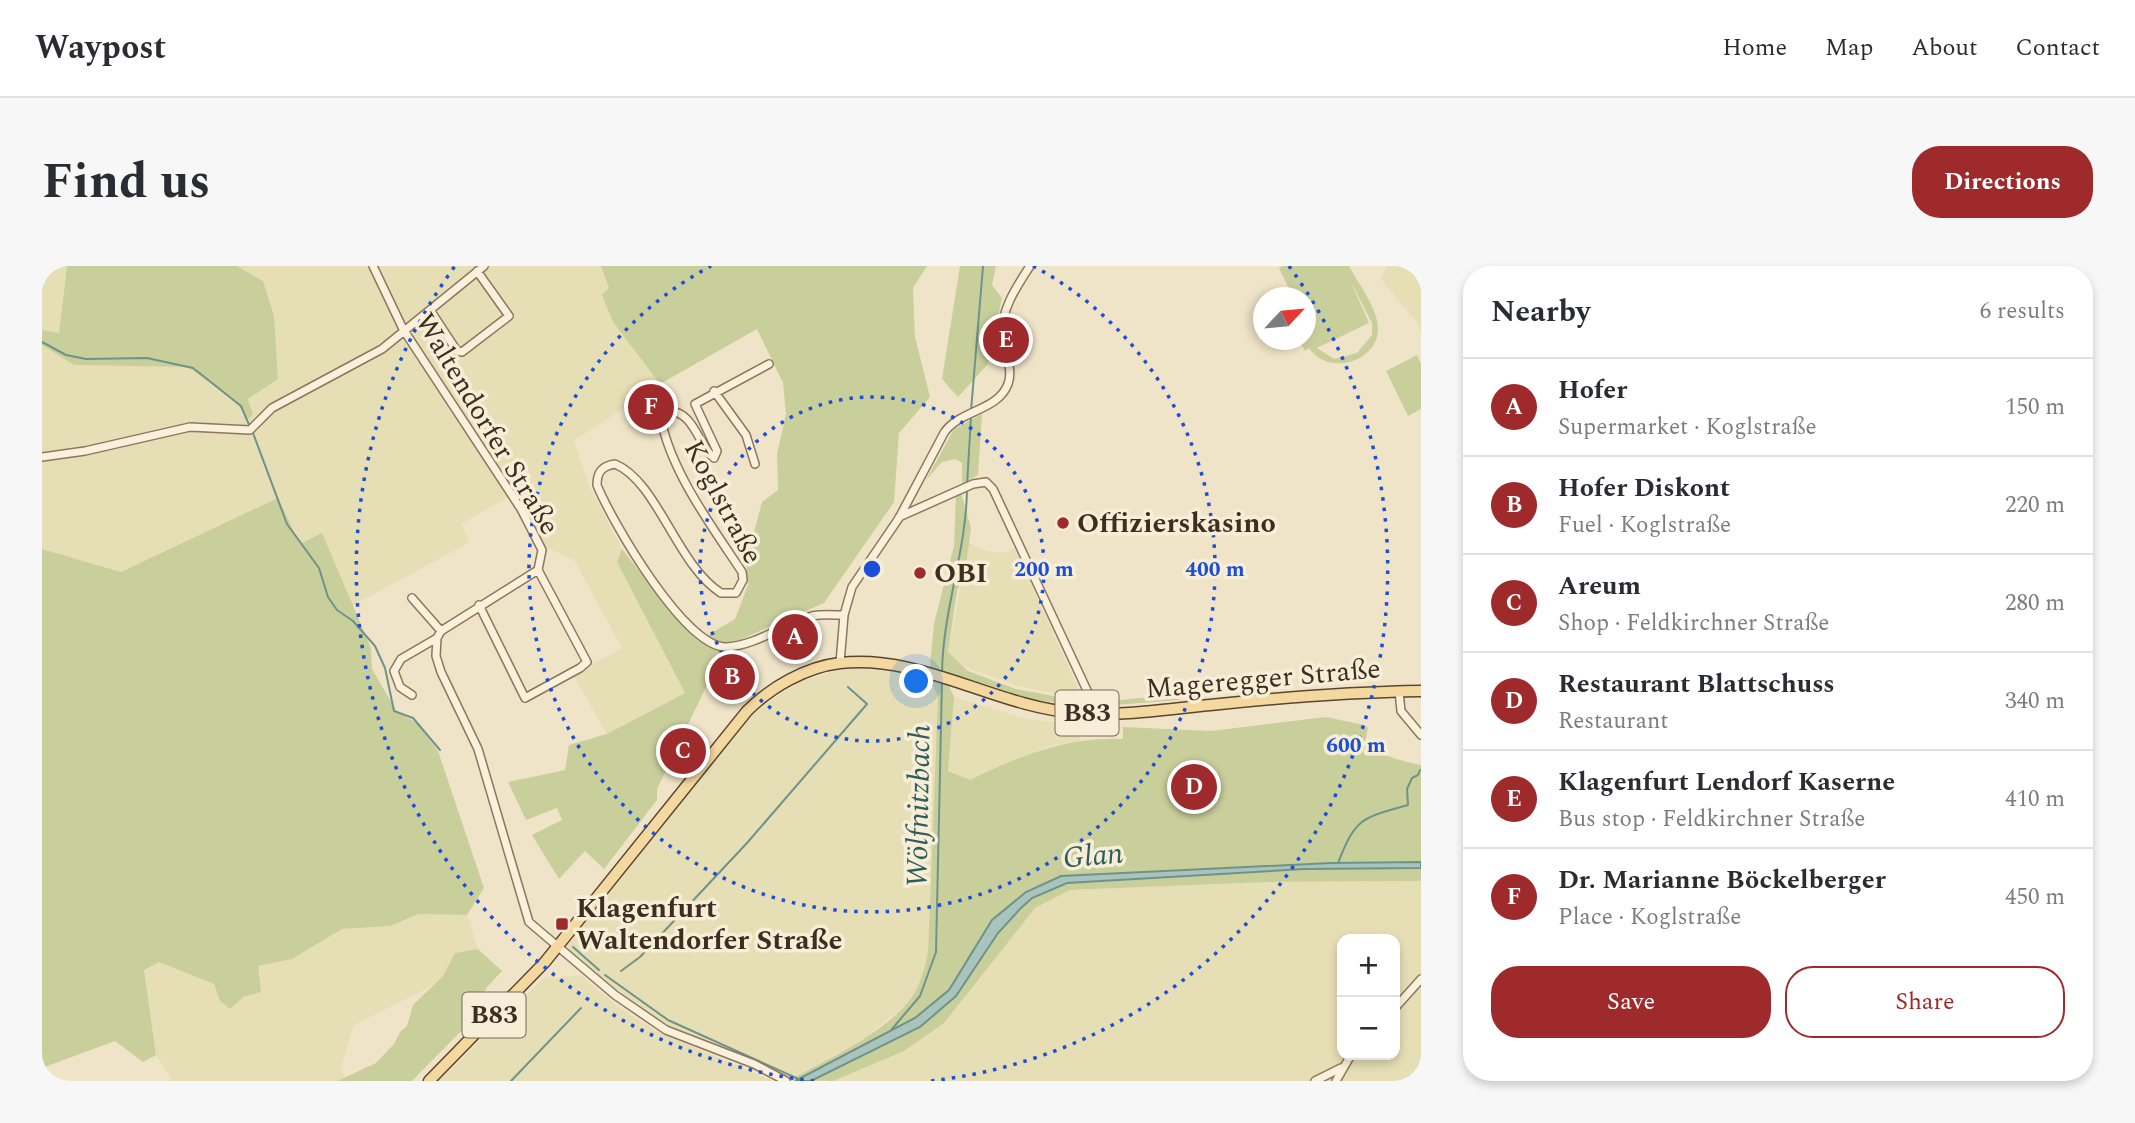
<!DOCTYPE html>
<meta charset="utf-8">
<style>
body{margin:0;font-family:Spectral,serif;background:#f7f7f7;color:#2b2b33}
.controls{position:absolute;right:21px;bottom:21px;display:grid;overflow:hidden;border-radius:14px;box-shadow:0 4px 10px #0003}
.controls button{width:63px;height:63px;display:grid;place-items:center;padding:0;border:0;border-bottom:2px solid #e1e1e2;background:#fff;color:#2b2b33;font:35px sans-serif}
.compass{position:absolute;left:1211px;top:21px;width:63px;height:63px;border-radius:50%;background:#fff;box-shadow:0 4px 10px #0003;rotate:64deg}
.you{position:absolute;left:875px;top:416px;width:24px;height:24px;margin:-18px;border:5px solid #fff;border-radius:50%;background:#1a73e8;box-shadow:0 0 0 10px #1a73e833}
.badge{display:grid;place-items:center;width:46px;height:46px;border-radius:50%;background:#9e2a2b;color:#fff;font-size:23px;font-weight:700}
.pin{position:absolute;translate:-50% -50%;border:4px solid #fff;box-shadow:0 2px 7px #0006}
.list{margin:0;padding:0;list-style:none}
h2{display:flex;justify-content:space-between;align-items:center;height:91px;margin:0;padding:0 28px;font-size:30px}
h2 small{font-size:23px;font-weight:400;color:#7c7c81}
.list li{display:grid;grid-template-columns:46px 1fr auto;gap:21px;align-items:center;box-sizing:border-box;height:98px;padding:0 28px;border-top:2px solid #e1e1e2}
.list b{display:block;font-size:26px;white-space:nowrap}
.list p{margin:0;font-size:23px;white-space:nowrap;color:#7c7c81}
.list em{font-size:23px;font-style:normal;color:#7c7c81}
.actions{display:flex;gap:14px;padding:21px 28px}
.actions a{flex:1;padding:16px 0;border:2px solid #9e2a2b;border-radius:28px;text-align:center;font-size:24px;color:#9e2a2b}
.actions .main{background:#9e2a2b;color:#fff}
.map{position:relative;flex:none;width:1379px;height:815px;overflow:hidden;border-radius:28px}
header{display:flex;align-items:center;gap:42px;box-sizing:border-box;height:98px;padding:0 35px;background:#fff;border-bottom:2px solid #e1e1e2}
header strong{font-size:33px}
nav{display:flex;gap:38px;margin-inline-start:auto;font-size:24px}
.intro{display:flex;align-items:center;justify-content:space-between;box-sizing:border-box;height:168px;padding:0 42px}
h1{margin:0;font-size:49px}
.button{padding:18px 32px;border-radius:28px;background:#9e2a2b;color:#fff;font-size:24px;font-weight:700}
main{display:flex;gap:42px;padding:0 42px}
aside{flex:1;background:#fff;border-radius:28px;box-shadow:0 4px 10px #0003}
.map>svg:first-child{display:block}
.farmland{fill:#e6deb5}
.green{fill:#c9cf9b;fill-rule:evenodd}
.water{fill:#a9c4bc;stroke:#6f938a;stroke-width:2}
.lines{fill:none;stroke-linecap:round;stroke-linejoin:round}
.stream{stroke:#6f938a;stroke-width:2}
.minor-casing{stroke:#8d765c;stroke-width:10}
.major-casing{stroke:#5b4430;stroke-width:13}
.minor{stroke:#faf1dc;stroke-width:7}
.major{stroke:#f3d9a0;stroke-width:10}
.ring{fill:none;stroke:#1d4ed8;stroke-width:3.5;stroke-dasharray:3.5 7}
.poi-dot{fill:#9e2a2b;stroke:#f7eed8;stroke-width:2.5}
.labels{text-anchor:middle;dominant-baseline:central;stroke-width:7;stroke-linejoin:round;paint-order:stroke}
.shield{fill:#f7eed8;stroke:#756857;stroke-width:2}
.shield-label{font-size:26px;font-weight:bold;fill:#3d2e20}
.street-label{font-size:28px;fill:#3d2e20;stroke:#f7eed8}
.poi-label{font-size:28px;font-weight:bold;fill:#3d2e20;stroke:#f7eed8;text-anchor:start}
.water-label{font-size:30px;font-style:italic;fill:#2f5d5a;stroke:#f7eed8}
.centre{fill:#1d4ed8;stroke:#f7eed8;stroke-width:3.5}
.ring-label{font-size:21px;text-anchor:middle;font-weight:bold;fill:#1d4ed8;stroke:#f7eed8;stroke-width:7;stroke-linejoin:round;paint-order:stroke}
</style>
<header>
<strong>Waypost</strong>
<nav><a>Home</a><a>Map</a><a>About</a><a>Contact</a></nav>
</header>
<div class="intro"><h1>Find us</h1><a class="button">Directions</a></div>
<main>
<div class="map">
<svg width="1379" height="815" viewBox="0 0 1379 815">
<rect width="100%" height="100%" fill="#f0e4c8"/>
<!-- farmland -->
<path class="farmland" d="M0 0H25L17 68 0 64Z
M195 0H559L567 22 571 56 618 118 532 175 548 222 580 283 575 296 643 427 565 468 531 409 580 382 533 295 491 275 466 231 419 258 428 276 310 340 280 268 259 278 236 233 79 306 0 283V79L32 99 146 101 211 148 206 133 236 113 232 50 221 15Z
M1345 0H1379V67L1375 57 1339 13Z
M927 277 943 285 961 287 973 283 1039 429 1034 431 975 420 915 398 906 386Z
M832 401 862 403 887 412 896 430 886 686 879 714 866 737 824 771 748 814 722 798 643 769 606 749 525 685V681L598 584 712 445 759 415 797 404Z
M912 431 985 453 1037 459 1038 475 1010 479 928 514 906 505Z
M1379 615V707L1353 735V673H1300V789H1305L1290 815H791L969 668 993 642 1028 624 1226 616Z
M377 648 425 649 436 683 413 687 401 710 388 721 312 759 299 801 303 812 295 815H131L114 789 102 703 117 695 172 718 178 735 216 700 250 693 300 663 348 660Z
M538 709 574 739 614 765 731 815H397L504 710 510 713Z
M1379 717V815H1297L1313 789H1353V745Z"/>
<!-- green -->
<path class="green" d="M25 0H195L221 15 232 50 236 113 206 133 211 148 207 153 192 134 146 101 32 99 0 79V64L17 67Z
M559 0H885L871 22 873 71 888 131 857 167 852 236 782 337 700 373 692 398 665 419 615 523V534L562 603 543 585 517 613 490 569 520 554 515 542 484 554 466 516 523 504 527 479 565 468 643 427 575 296 580 283 630 348 656 375 693 353 706 319 704 297 720 236 736 224 735 188 744 148 741 117 715 63 618 118 571 56 560 29 567 22Z
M918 0H954L950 19 960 32 946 98 916 131 900 113Z
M1241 0H1307C1316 17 1337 44 1336 64 1335 97 1285 110 1267 82L1263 85 1257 74H1264V32L1251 31 1237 2ZM1308 14 1330 57V69L1315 87 1292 93 1275 82 1327 57Z
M1375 89 1379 98V143L1366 150 1344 105Z
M940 148 936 209 920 218V197L913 193 900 196 884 214 912 163Z
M919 227 929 262 923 307 915 325 906 386 926 405 974 423 1050 437 1136 428 1138 434 1047 441 980 432 888 401 892 357 912 280 914 229Z
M236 232 258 278 280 267 329 382 330 403 355 446 375 457 396 485 442 622 425 649 377 648 348 660 300 663 250 693 216 700 219 726 201 731 188 743 178 735 172 718 117 696 102 704 114 789 101 796 73 775 0 802V283L79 306Z
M887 412 907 420 912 431 906 505 928 514C977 490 1026 470 1081 473V461L1169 465 1284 451 1322 459 1326 462 1323 477C1336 488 1361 496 1379 499V615L1226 616 1028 624 993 642 902 757 862 785 791 815 748 814C785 793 839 769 866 736 878 722 882 704 886 686L896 430Z
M436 683 460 705 445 721 428 756 370 815H295L334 797 352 778 358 766 365 760 371 739 401 710 413 687Z"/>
<!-- water -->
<path class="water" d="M1379 596V602L1262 603 1025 617 990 632 978 643 956 667 914 730 878 761 769 815H753L873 752 907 724 950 654 984 626 1019 610 1289 597Z"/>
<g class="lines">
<!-- stream -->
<path class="stream" d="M0 76 24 89 44 93 105 92 151 102 199 140 208 161
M929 145 941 0
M211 167 245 258 277 302 286 331 295 344 311 355 333 380 343 402 352 445 371 452 398 484
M925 219 929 151
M900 406C901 344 924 286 925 224
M1296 597C1314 551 1320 552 1366 539L1365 523 1370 512 1376 509 1378 504
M531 681 557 704
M579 705 598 691 705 577 825 438 806 421
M563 709 626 754 761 815
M850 763 878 730 894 686 900 415
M469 815 539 742"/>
<defs>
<path id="minor" d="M331 0 361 63 479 243 500 284 496 304 399 365 395 372 394 390 399 406 436 483 487 656 573 729 624 764 712 798 744 815
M388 44 415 85 420 86 467 50 435 5
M727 98 653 138 675 185 672 192C656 180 653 146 627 145L619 153C629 206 671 262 700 306L701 314 694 327H679C634 298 616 216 573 198 560 200 555 206 555 219 569 254 644 384 685 381 715 379 742 358 770 350 779 348 792 349 802 349
M672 125 704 169 713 198
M0 191 43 185 148 161 208 164 230 142 340 83 442 0
M857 251 931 218 944 216 951 223 1050 435
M370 332 399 365
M437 339 483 432 538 402 545 396 496 304
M798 397 802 349 810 321 857 252 902 167C917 144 956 145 966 118 972 101 961 87 960 70 958 45 975 20 988 0
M1357 425 1359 445 1379 469
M370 429 358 421 352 405 359 393 395 372
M1353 742 1379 713
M1273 815 1299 802
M1294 815 1309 789"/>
<path id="major" d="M387 815 503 696 705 445C729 421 764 401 798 397 881 388 953 441 1035 447 1082 451 1131 442 1178 438 1245 431 1312 426 1379 425"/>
</defs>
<!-- minor casing -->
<use href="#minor" class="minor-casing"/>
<!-- major casing -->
<use href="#major" class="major-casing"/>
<!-- minor -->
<use href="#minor" class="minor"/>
<!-- major -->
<use href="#major" class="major"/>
</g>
<!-- distance rings -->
<g class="ring">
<circle cx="830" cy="303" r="172"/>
<path d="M991 0A343 343 0 1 1 669 0"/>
<path d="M772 815A515 515 0 0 1 413 0M1247 0A515 515 0 0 1 888 815"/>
</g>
<!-- markers -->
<g class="poi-dot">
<circle cx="1021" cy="257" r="7"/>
<circle cx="878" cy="307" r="7"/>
<rect x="513" y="651" width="14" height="14" rx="3.5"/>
</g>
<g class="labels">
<!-- shield labels -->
<g class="shield">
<rect x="1013.5" y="424.5" width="63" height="45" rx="5"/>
<rect x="420.5" y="726.5" width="63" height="45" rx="5"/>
</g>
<g class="shield-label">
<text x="1045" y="447">B83</text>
<text x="452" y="749">B83</text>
</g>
<!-- street labels -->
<g class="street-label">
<text transform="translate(445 158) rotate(59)">Waltendorfer Straße</text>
<text transform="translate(681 236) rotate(62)">Koglstraße</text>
<text transform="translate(1221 413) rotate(-5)">Mageregger Straße</text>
</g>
<!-- poi labels -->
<g class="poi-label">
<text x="1035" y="257">Offizierskasino</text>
<text x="892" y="307">OBI</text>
<text x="534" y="642">Klagenfurt<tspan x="534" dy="32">Waltendorfer Straße</tspan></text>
</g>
<!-- water labels -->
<g class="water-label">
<text transform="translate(877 540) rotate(-89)">Wölfnitzbach</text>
<text transform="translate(1051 590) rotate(-5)">Glan</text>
</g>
</g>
<circle cx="830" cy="303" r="10" class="centre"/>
<g class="ring-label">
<text x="1002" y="310">200 m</text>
<text x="1173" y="310">400 m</text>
<text x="1314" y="486">600 m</text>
</g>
</svg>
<div class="controls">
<button>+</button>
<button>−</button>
</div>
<svg class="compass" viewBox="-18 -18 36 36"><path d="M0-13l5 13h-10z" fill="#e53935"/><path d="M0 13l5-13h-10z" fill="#7c7c81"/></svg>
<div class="you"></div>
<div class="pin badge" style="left:753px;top:371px">A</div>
<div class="pin badge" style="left:690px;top:411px">B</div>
<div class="pin badge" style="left:641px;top:485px">C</div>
<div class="pin badge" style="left:1152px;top:521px">D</div>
<div class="pin badge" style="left:964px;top:74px">E</div>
<div class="pin badge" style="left:609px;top:141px">F</div>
</div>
<aside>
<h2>Nearby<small>6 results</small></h2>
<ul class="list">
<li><span class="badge">A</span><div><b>Hofer</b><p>Supermarket · Koglstraße</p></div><em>150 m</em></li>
<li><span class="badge">B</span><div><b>Hofer Diskont</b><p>Fuel · Koglstraße</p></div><em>220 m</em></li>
<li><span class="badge">C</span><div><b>Areum</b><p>Shop · Feldkirchner Straße</p></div><em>280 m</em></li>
<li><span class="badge">D</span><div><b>Restaurant Blattschuss</b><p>Restaurant</p></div><em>340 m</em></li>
<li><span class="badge">E</span><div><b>Klagenfurt Lendorf Kaserne</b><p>Bus stop · Feldkirchner Straße</p></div><em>410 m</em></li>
<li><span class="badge">F</span><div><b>Dr. Marianne Böckelberger</b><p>Place · Koglstraße</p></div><em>450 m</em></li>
</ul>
<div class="actions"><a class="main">Save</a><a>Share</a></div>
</aside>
</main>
